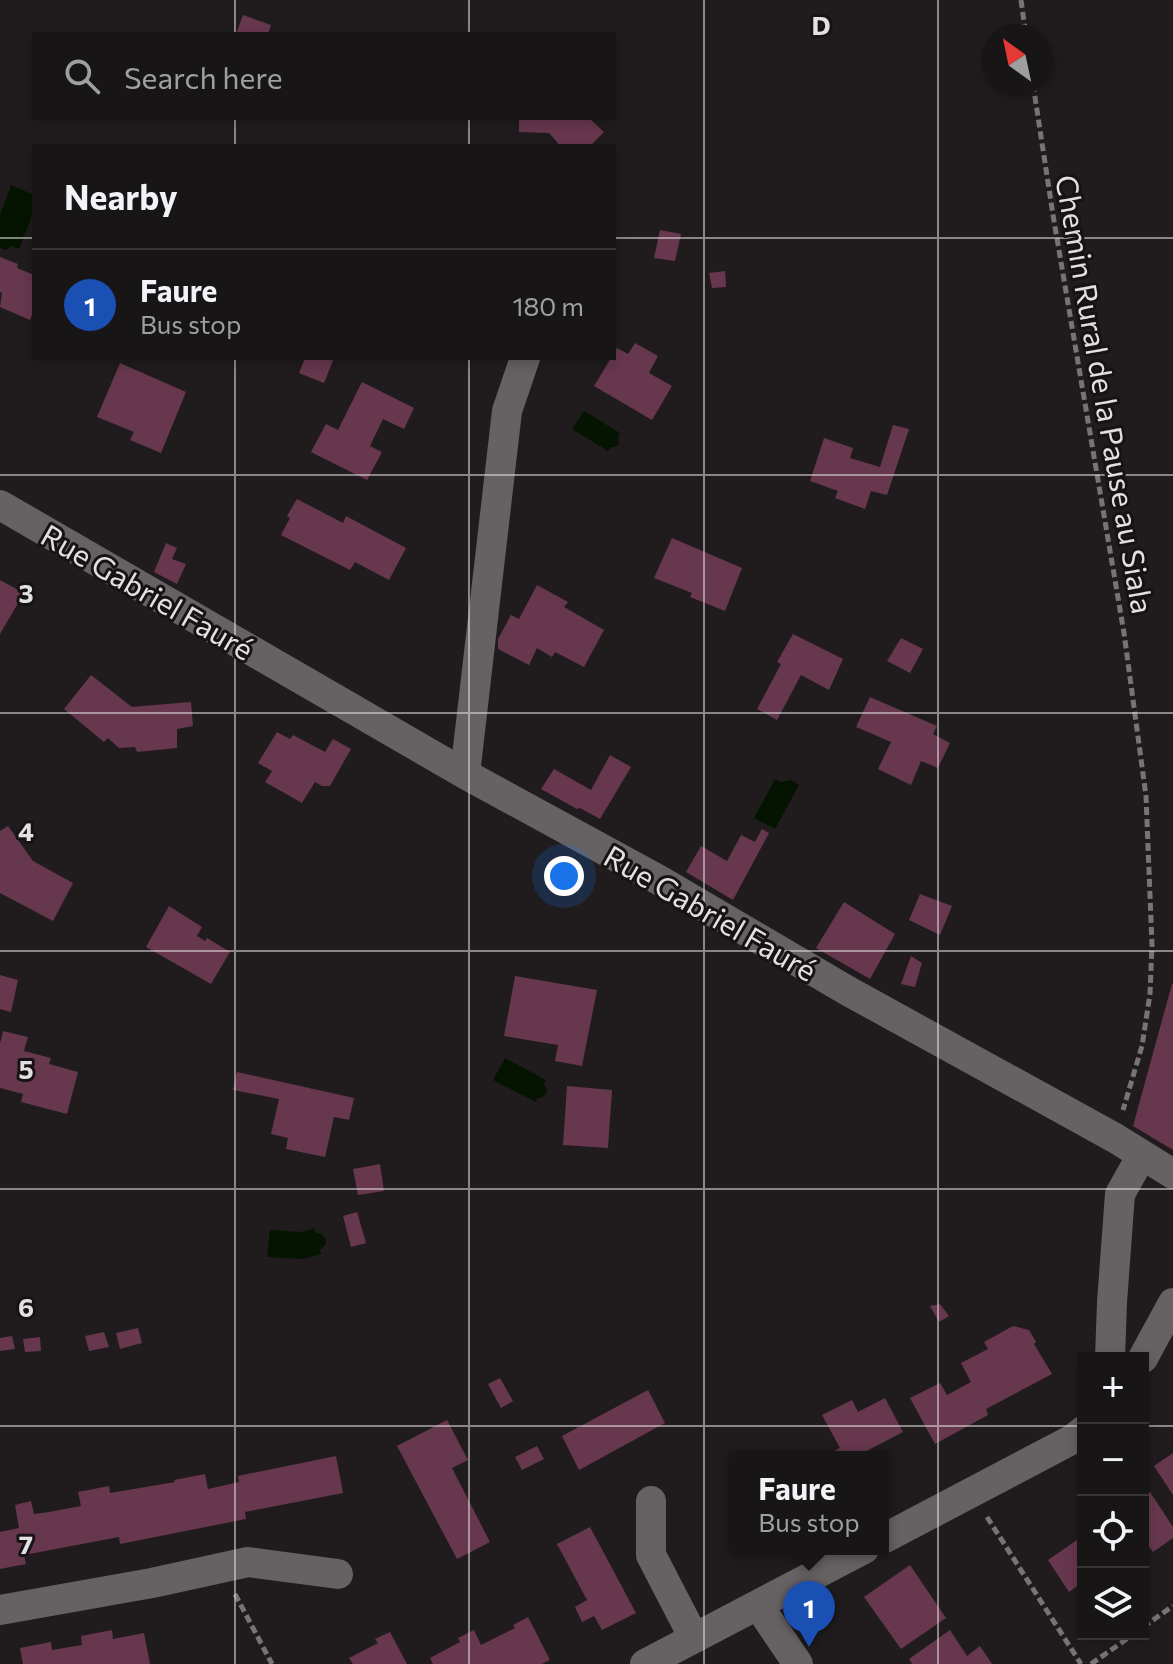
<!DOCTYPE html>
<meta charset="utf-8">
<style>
body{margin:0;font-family:Commissioner,sans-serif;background:#211e1f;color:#f1f3f6}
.controls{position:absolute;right:24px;bottom:24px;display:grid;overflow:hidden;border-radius:0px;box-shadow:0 4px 12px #0003}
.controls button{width:72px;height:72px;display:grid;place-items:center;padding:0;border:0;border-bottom:2px solid #363435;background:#181516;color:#f1f3f6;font:40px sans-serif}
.compass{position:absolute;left:981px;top:24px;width:72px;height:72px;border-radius:50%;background:#181516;box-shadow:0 4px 12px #0003;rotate:327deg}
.you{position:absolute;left:564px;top:876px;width:28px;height:28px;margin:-20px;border:6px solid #fff;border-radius:50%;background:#1a73e8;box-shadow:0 0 0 12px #1a73e833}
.badge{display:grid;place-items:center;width:52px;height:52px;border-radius:50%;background:#8ace47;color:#fff;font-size:26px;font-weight:700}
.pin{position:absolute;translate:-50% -66px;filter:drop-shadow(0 2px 4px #0008)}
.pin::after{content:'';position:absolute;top:42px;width:28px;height:24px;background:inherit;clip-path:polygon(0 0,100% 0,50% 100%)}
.popup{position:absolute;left:729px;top:1451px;width:160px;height:104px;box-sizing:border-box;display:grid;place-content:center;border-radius:0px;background:#181516;filter:drop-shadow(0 2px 6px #0005);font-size:26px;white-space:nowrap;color:#9f9fa1}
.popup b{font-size:30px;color:#f1f3f6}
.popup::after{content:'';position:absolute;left:50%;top:100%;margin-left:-16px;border:16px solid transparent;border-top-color:#181516}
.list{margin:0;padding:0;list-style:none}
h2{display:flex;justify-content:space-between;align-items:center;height:104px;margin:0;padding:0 32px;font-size:34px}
h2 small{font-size:26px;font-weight:400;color:#9f9fa1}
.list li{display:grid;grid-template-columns:52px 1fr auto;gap:24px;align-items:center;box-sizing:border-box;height:112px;padding:0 32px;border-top:2px solid #363435}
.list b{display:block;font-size:30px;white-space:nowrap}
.list p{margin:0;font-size:26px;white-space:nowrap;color:#9f9fa1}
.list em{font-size:26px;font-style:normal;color:#9f9fa1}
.icon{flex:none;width:44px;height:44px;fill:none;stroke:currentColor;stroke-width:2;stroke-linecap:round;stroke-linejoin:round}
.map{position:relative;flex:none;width:1173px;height:1664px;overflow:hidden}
.search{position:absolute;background:#181516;box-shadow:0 4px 12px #0003;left:32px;top:32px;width:584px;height:88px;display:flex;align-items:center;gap:20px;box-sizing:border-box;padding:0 28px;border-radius:0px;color:#9f9fa1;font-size:30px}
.panel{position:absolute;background:#181516;box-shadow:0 4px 12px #0003;left:32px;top:144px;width:584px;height:216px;border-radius:0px}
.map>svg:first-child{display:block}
.water{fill:#051400}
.building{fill:#67374e}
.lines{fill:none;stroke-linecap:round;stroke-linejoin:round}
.path{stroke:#777475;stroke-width:5;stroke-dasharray:8 4;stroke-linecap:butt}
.minor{stroke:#666163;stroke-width:30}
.grid{fill:none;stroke:#e3e0e1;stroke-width:2;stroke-opacity:0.55}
.labels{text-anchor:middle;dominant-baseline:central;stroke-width:6;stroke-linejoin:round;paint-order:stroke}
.street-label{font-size:30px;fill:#e3e0e1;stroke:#171315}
.grid-label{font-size:26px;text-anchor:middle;font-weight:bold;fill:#e3e0e1;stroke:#171315;stroke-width:6;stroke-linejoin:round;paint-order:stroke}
</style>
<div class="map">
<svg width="1173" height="1664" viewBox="0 0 1173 1664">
<rect width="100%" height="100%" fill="#201c1e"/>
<!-- water -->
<path class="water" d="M11 185 34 195V211L19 249 11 246 6 250 0 248V215Z
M584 411 620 433 618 436 619 443 616 447H611L608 451 572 429Z
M775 779 781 782 791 780 799 785 775 829 754 818Z
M505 1058 546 1080 544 1084 547 1089C546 1095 543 1098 537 1098L536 1102 493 1080Z
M314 1228 316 1233 322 1234 326 1240V1244L320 1250 321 1254 303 1259 267 1257 270 1230 304 1232Z"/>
<!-- building -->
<path class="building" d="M243 15 271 25 268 34H236Z
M519 118H589L604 132 590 146H556L558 143 549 133 519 132Z
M660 230 681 234 675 261 654 258Z
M0 257 18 264 17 268 34 275V309L30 320 0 307 2 293 0 292Z
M725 271 726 287 712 288 709 273Z
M635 343 658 356 649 373 672 386 652 420 594 386 611 358H614V352L617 348 628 354Z
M305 358H334L324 383 299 373Z
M120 363 186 392 161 453 130 440 134 432 97 417Z
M362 382 414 408 404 429 383 419 370 446 382 452 367 480 311 452 326 424 338 430Z
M893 425 909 429 887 495 871 491 865 509 835 498 838 491 810 481 824 438 853 448 850 458 880 467Z
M297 499 343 523 346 516 406 548 389 580 355 562 350 570 281 535 290 518 287 516Z
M672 538 742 568 725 611 690 597 692 593 654 578Z
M166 543 177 548 172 559 186 564 177 584 154 572Z
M0 580 24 593 0 634Z
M537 585 568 602 564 607 604 630 584 667 555 652 552 657 537 648 529 665 498 649V639L511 615 519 619Z
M793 634 843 659 829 690 801 675 777 720 757 709 781 664 777 662Z
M901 638 923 649 910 673 887 661Z
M91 675 132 707 191 702 193 726 177 729V748L137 752 135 747 119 748 108 738 104 742 64 709Z
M870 697 937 726 933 734 950 743 938 768 921 761 911 785 878 769 891 742 856 727Z
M277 732 290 739 293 735 325 752 333 739 351 749 330 786H322L315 782 302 803 265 782 272 771 258 763Z
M610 755 631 767 600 819 580 808 577 809 541 789 554 769 591 790Z
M8 826 33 861 73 883 53 921 0 893V831Z
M762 829 769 833 733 900 686 872 701 846 727 861 741 835 755 842Z
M920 894 952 906 940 935 909 920Z
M844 902 895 934 870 979 816 948Z
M169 906 202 927 197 936 205 941 207 938 230 952 211 984 146 947Z
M911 956 922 963 915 987 901 984Z
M0 975 18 980 11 1012 0 1009Z
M515 976 597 990 582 1066 555 1061 558 1045 504 1036Z
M1172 984H1173V1150L1133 1126Z
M3 1031 28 1037 24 1051 51 1058 49 1064 78 1072 67 1114 21 1102 23 1094 0 1088V1044Z
M237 1072 354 1098 349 1120 334 1117 325 1157 286 1149 288 1138 271 1134 279 1099 233 1090Z
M567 1086 612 1090 608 1148 563 1145Z
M380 1164 384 1191 358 1195 353 1169Z
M357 1212 366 1243 351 1247 343 1216Z
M940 1304 949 1316 939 1322 930 1306Z
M1013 1326 1029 1330 1036 1342 1034 1344 1052 1374 986 1409 988 1415 935 1444 910 1398 940 1383 947 1395 971 1382 961 1363 988 1349 984 1342Z
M138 1328 142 1343 120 1349 116 1333Z
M104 1332 109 1347 89 1351 85 1336Z
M12 1336 15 1349 0 1351V1338Z
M40 1337 41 1351 25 1352 23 1339Z
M500 1378 513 1401 501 1408 488 1384Z
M648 1390 665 1423 579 1470 562 1436Z
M885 1398 903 1432 855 1457H823L840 1448 822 1415 852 1400 858 1412Z
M447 1420 468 1460 452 1468 490 1542 457 1559 397 1446Z
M537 1446 544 1459 522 1470 515 1457Z
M1173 1453V1495L1154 1466Z
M336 1456 343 1493 245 1512 246 1519 120 1544 119 1537 24 1555 26 1564 0 1569V1532L19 1528 15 1505 31 1501 34 1514 49 1512 81 1506 78 1492 109 1486 110 1493 175 1482 174 1480 205 1474 208 1489 239 1482 238 1476Z
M1150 1492 1173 1527V1538L1153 1552 1145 1541 1143 1542V1496Z
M590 1527 636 1613 602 1630 594 1616 582 1622 575 1607 587 1600 557 1544Z
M1083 1536V1582L1069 1592 1048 1560Z
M910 1565 946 1618 901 1649 864 1597Z
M528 1617 550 1660 542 1664H433L430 1658 460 1642 458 1638 474 1630 481 1645 515 1628 513 1625Z
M112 1630 113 1639 144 1633 150 1664H23L20 1648 51 1642 52 1650 82 1645 81 1636Z
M950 1630 967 1656 980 1646 992 1664H912L909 1659Z
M390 1632 407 1664H353L349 1658 378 1643 375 1639Z"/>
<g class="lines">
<!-- path -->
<path class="path" d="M1021 0 1026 36
M1033 84 1053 215 1124 633 1146 796 1152 945 1150 994 1142 1046 1123 1110
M987 1517 1081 1664
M235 1594 272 1664
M1143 1627 1173 1606
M1091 1664 1134 1634"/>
<!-- minor -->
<path class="minor" d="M0 505 465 774 659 880 848 991 1115 1138 1173 1174
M465 774 507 411 525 358
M1110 1358 1112 1302 1120 1194 1142 1155
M1143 1358 1173 1303
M651 1501V1555L694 1638
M883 1539 1073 1439 1083 1431
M758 1605 798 1664
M0 1610 152 1583 248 1562 338 1574
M645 1664 864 1549"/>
</g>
<!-- grid -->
<path class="grid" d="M235 0V34M469 0V34M704 0V1664M938 0V1664M235 118V146M469 118V146M0 238H34M614 238H1173M235 358V1664M469 358V1664M0 475H1173M0 713H1173M0 951H1173M0 1189H1173M0 1426H1083M1143 1426H1173"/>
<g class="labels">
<!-- street labels -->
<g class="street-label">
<text transform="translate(1106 394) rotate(80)">Chemin Rural de la Pause au Siala</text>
<text transform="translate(148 591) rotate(30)">Rue Gabriel Fauré</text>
<text transform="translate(711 912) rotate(30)">Rue Gabriel Fauré</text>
</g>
</g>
<g class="grid-label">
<text x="821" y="35">D</text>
<text x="26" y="603">3</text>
<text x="26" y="841">4</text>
<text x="26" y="1079">5</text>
<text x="26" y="1317">6</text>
<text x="26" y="1554">7</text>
</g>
</svg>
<div class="controls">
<button>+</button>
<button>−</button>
<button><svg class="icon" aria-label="locate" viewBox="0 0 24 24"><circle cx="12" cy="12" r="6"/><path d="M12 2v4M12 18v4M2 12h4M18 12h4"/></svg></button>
<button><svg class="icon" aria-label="layers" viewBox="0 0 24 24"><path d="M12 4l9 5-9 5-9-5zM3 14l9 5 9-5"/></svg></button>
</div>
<svg class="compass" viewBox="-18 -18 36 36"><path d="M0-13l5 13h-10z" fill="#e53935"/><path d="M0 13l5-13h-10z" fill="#9f9fa1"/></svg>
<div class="you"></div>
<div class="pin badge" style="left:809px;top:1647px;background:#1a4fb4">1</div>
<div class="popup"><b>Faure</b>Bus stop</div>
<div class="search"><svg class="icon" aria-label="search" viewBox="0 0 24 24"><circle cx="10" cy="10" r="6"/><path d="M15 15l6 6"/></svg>Search here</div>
<section class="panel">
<h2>Nearby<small></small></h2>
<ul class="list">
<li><span class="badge" style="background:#1a4fb4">1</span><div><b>Faure</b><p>Bus stop</p></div><em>180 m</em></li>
</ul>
</section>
</div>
